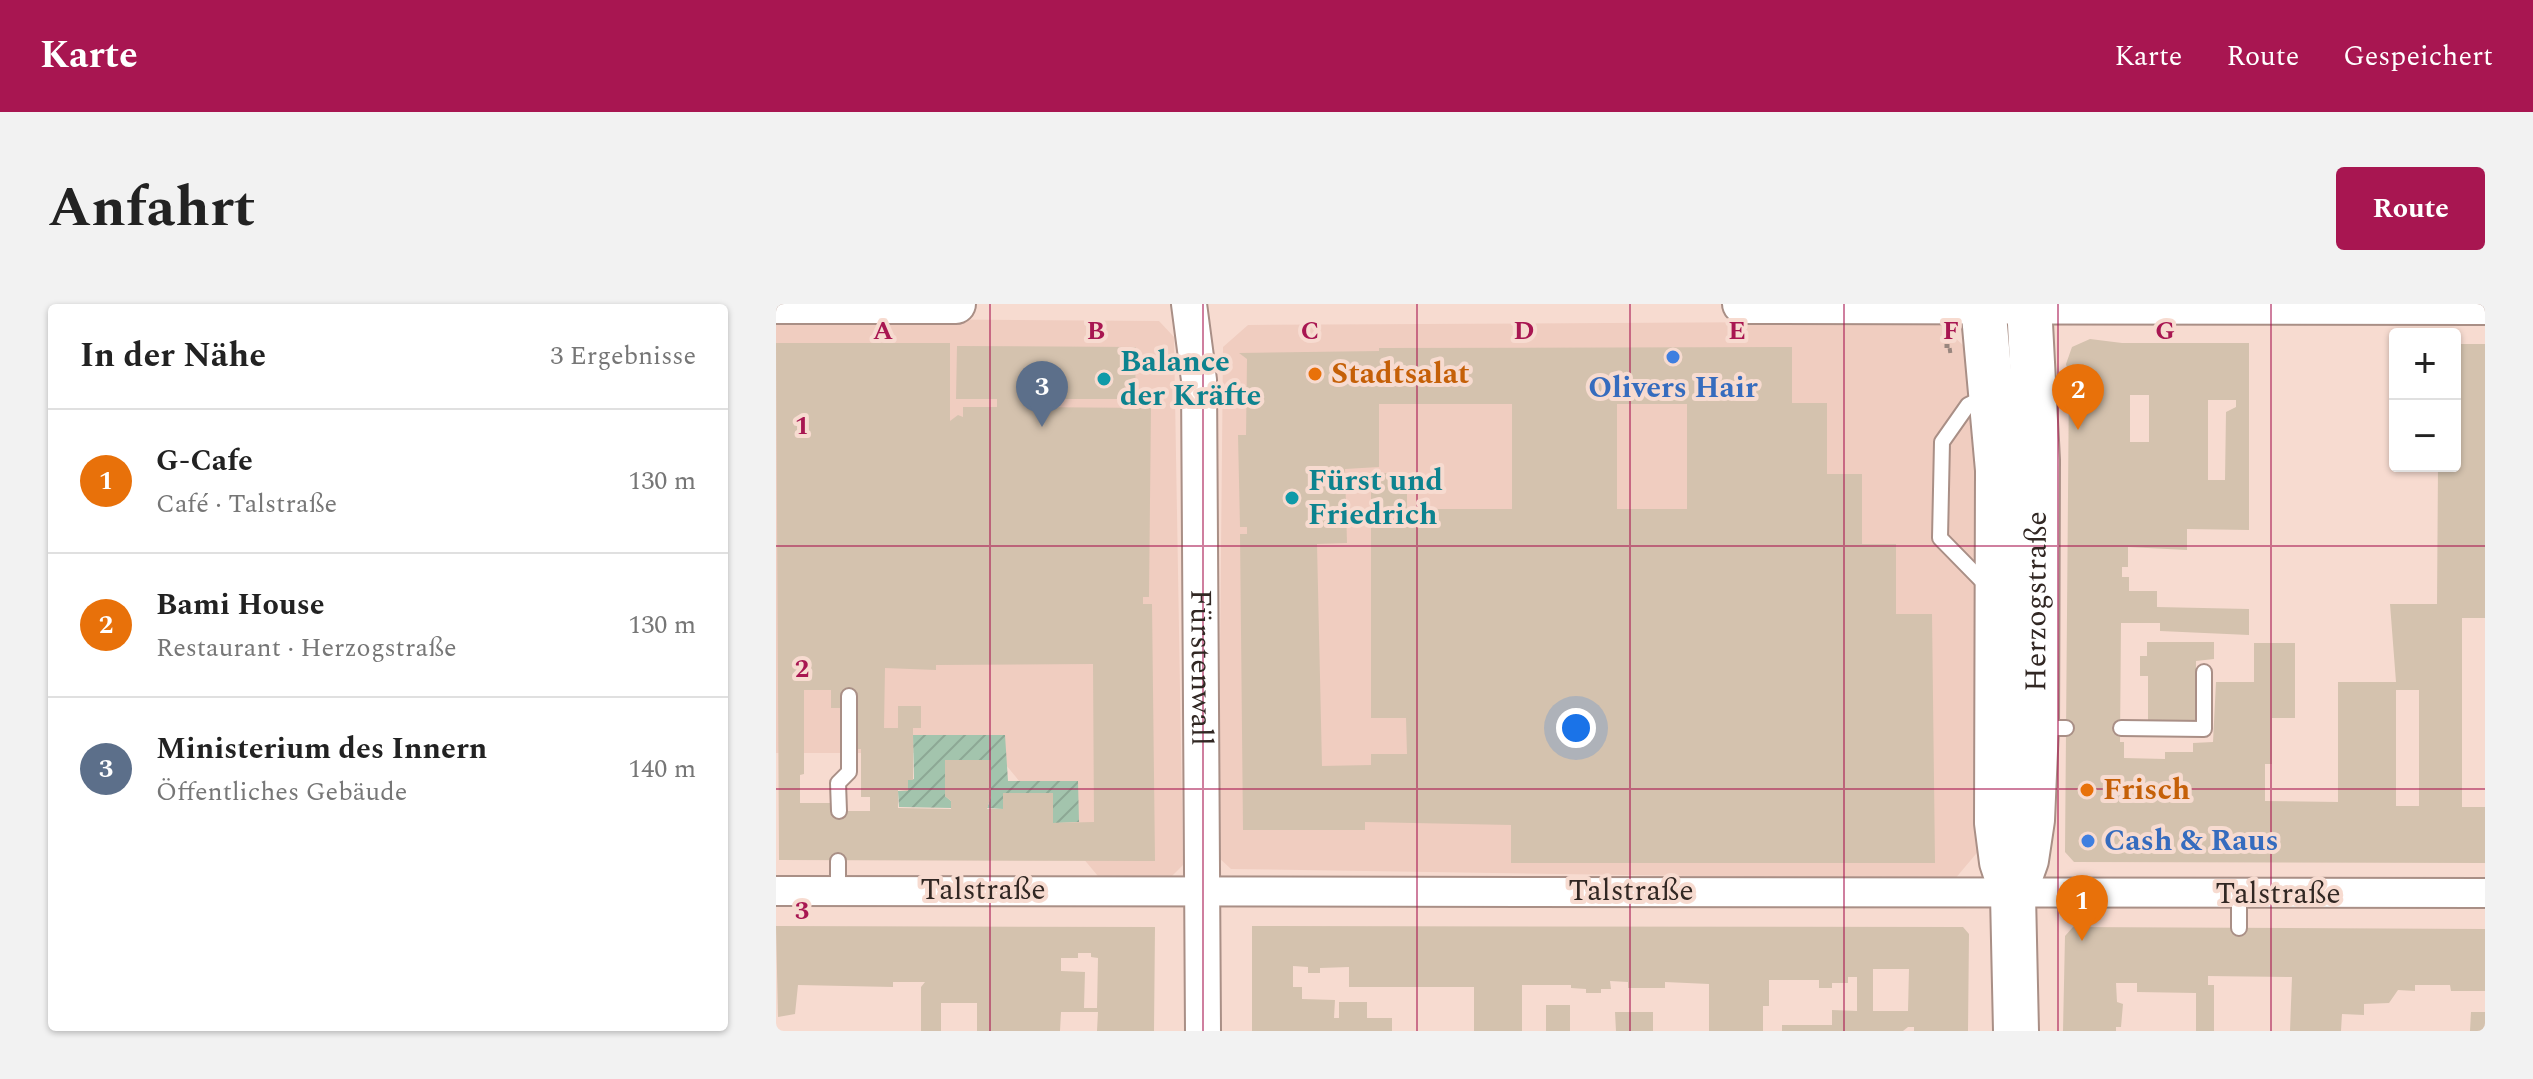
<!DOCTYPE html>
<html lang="de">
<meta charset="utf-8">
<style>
body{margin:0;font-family:Spectral,serif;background:#f2f2f2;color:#222}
.controls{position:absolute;right:24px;top:24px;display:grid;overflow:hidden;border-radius:8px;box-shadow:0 2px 6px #0004}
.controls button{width:72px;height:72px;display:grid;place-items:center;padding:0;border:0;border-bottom:2px solid #e0e0e0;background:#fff;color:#222;font:40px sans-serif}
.you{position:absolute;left:800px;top:424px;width:28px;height:28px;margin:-20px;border:6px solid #fff;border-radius:50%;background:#1a73e8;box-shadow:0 0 0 12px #1a73e833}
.badge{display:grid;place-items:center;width:52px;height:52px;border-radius:50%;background:#a81651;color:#fff;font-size:26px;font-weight:700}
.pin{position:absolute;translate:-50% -66px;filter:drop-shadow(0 2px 4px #0008)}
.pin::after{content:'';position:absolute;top:42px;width:28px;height:24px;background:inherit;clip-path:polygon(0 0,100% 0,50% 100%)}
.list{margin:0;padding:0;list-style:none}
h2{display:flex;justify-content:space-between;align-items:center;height:104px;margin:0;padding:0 32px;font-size:34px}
h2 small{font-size:26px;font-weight:400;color:#767676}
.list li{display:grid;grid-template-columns:52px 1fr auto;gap:24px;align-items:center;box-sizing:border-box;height:144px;padding:0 32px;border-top:2px solid #e0e0e0}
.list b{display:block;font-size:30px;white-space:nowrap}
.list p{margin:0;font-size:26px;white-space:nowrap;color:#767676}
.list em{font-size:26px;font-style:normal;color:#767676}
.map{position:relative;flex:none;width:1709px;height:727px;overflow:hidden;border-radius:8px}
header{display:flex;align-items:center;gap:48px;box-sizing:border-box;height:112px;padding:0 40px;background:#a81651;color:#fff}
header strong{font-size:38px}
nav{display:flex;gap:44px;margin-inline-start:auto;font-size:28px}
.intro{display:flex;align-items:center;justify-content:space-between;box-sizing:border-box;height:192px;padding:0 48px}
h1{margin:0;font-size:56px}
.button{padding:20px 36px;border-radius:8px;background:#a81651;color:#fff;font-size:28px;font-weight:700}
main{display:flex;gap:48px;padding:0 48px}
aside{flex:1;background:#fff;border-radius:8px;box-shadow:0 2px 6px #0004}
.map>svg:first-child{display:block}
.built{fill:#f0cdc0}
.garden{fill:url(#garden-furrows)}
.building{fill:#d4c2ae;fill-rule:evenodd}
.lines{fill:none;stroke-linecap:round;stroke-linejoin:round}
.service-casing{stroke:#a98f86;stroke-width:18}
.minor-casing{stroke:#a98f86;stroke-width:32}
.tertiary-casing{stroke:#a98f86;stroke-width:38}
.secondary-casing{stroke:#a98f86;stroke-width:42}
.primary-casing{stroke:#a98f86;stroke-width:48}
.path{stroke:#99867e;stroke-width:5;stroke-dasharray:4 4;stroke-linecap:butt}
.service{stroke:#fff;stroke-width:14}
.minor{stroke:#fff;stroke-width:28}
.tertiary{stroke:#fff;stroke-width:34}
.secondary{stroke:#fff;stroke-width:38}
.primary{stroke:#fff;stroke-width:44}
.grid{fill:none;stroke:#a81651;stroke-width:2;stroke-opacity:0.55}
.shop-dot{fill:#3f7fe0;stroke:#f7dbd0;stroke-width:3}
.food-dot{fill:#e8710a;stroke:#f7dbd0;stroke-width:3}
.culture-dot{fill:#0f9aa8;stroke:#f7dbd0;stroke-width:3}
.labels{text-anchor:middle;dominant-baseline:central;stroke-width:8;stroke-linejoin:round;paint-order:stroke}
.culture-label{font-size:30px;font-weight:bold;fill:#0d838f;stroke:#f7dbd0;text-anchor:start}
.food-label{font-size:30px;font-weight:bold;fill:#c56008;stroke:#f7dbd0;text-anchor:start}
.shop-label{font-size:30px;font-weight:bold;fill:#366cbe;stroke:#f7dbd0}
.street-label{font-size:30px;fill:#312723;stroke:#f7dbd0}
.grid-label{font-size:26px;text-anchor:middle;font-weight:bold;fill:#a81651;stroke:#f7dbd0;stroke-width:8;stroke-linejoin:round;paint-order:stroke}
</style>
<header>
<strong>Karte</strong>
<nav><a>Karte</a><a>Route</a><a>Gespeichert</a></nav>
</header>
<div class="intro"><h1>Anfahrt</h1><a class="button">Route</a></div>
<main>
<aside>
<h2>In der Nähe<small>3 Ergebnisse</small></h2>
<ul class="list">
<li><span class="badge" style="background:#e8710a">1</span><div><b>G-Cafe</b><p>Café · Talstraße</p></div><em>130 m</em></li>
<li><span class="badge" style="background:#e8710a">2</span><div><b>Bami House</b><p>Restaurant · Herzogstraße</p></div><em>130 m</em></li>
<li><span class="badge" style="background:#5c6f8a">3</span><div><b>Ministerium des Innern</b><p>Öffentliches Gebäude</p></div><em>140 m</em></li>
</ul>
</aside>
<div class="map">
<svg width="1709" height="727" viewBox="0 0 1709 727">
<defs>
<pattern id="garden-furrows" width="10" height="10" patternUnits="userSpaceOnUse" patternTransform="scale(2)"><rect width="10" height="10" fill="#a3c4ad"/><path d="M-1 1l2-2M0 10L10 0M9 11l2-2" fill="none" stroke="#8da895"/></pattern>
</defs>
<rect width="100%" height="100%" fill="#f7dbd0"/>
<!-- built -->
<path class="built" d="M0 14 383 17 398 33 407 561 392 576 326 577 220 449H0Z
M1162 17 1197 51 1205 544 1178 576 455 565 442 553 447 43 472 21Z"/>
<!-- garden -->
<path class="garden" d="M137 431H229L232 477H302L303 518 277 519V489L227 505 211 504 215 493V456H169V492L175 497V504L123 503 122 487H132V476L138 475Z"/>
<!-- building -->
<path class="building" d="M1314 35 1346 39H1473V226L1411 225V246L1352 243V263H1346V273H1353V287H1381V303L1473 305V331L1384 327V319H1345L1344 438H1348V454L1389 455V448H1417V439L1437 438 1440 378H1478V339H1519V414H1496V460H1489V497L1562 498V378H1620L1614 300H1661L1662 162H1679V40H1709V314H1686V503H1709V559L1298 558 1289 548 1293 72 1290 60 1296 43ZM1354 91H1373V138H1354ZM1432 96H1460V103L1450 108 1449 176H1432ZM1620 386H1643V502H1620Z
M0 39H174V117L182 111 187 113V103H221V95H180L181 42 360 43 359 95H249V103L375 104 373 293H367V300H376L379 557 3 556ZM317 360 318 518 277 519V489H227V505H211L215 492V456H169V492L175 497V505L122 504V486L132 487V476H137V424H145V402H122V424H108L109 364 160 366V361ZM28 386H55V404H68L69 386H79V445H85V493H94V507H55V499H24V471L28 470Z
M1016 43V99H1051V170H1086V240H1120V310H1156L1159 559H735V521L589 518V526H467L464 230H471V223H464L462 131H470L471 55 463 49 603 47V44ZM603 100H736V205H631V169H595V414H630L631 450H595V461L546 462 541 240 571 239 569 165 603 163ZM841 100H911V205H841Z
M1371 338H1438V355L1420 357V418L1372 417V372H1364V352H1371Z
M0 622 379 623 378 727H321L322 708H285L284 727H201V699H165V727H145V683L149 678H117V683L22 681 19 710 2 713ZM302 649H315V653L322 654 321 704H308L309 668 285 667V654H302Z
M476 622 1187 623 1193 630 1192 727H1138V723H1132L1127 727H1006V721H1056V706L1081 707V673H1072V679H1056V684H1043V676H993V702H987V727H933V680L889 678V684H852V678L834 677 835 685H825V689H810V685L795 684V681H746V727H698V683H573V663L544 664V669H532V663L517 662V683H526V695L559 696 558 714H563V698H591V714H616V727H476ZM1097 665H1133L1132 707H1097Z
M1297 623 1709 625V687H1675L1674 681H1639V687L1622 686 1613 699 1588 700V711L1566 710 1565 727H1514L1516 673 1432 672V681H1438V727H1420V689L1361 688V679H1340L1341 698 1347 700 1345 723H1340V727H1287L1289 632Z
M770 701H794V727H770Z
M839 708H877V727H840Z
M1695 708H1709V727H1694Z"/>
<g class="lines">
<defs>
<path id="service" d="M1210 92 1192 101 1166 138 1164 234 1213 284
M1264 424H1290
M1345 424 1428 425V368
M63 507 62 479 73 468V392
M62 557V587
M1463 591V624"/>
<path id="minor" d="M0 587 1709 589"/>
<g id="tertiary">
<path id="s1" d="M413 0 423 76 427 727"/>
</g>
<path id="secondary" d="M0 0H180
M966 0 1709 1"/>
<g id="primary">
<path d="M1207 0 1222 166 1221 519 1226 558 1237 591 1240 727"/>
<path id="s2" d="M1239 587 1250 556 1256 516 1260 424 1261 156 1253 0"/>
</g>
</defs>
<!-- service casing -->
<use href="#service" class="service-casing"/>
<!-- minor casing -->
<use href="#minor" class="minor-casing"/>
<!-- tertiary casing -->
<use href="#tertiary" class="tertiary-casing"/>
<!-- secondary casing -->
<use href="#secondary" class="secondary-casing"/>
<!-- primary casing -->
<use href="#primary" class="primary-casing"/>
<!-- path -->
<path class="path" d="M1171 32V47L1178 46"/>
<!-- service -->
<use href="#service" class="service"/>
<!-- minor -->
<use href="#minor" class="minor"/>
<!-- tertiary -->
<use href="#tertiary" class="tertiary"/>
<!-- secondary -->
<use href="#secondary" class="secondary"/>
<!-- primary -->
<use href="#primary" class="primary"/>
</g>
<!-- grid -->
<path class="grid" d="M214 0V727M427 0V727M641 0V727M854 0V727M1068 0V727M1282 0V727M1495 0V727M0 242H1709M0 485H1709"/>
<!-- markers -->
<g class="shop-dot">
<circle cx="897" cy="53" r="8"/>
<circle cx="1312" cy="537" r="8"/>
</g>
<g class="food-dot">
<circle cx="539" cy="70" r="8"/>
<circle cx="1311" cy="486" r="8"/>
</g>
<g class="culture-dot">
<circle cx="328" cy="75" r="8"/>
<circle cx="516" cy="194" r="8"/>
</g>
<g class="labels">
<!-- culture labels -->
<g class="culture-label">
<text x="344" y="58">Balance<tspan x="344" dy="34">der Kräfte</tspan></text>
<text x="532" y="177">Fürst und<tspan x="532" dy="34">Friedrich</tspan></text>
</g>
<!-- food labels -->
<g class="food-label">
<text x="555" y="70">Stadtsalat</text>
<text x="1327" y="486">Frisch</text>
</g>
<!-- shop labels -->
<g class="shop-label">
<text x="897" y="84">Olivers Hair</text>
<text x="1328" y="537" text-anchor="start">Cash &amp; Raus</text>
</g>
<!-- street labels -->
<g class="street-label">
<text stroke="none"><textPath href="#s2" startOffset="292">Herzogstraße</textPath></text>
<text stroke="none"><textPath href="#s1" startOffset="364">Fürstenwall</textPath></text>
<text x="207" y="586">Talstraße</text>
<text x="855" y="587">Talstraße</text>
<text x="1502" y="590">Talstraße</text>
</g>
</g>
<g class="grid-label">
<text x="107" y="35">A</text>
<text x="320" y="35">B</text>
<text x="534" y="35">C</text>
<text x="748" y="35">D</text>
<text x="961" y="35">E</text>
<text x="1175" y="35">F</text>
<text x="1389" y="35">G</text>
<text x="26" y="130">1</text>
<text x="26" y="373">2</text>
<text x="26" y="615">3</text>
</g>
</svg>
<div class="controls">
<button>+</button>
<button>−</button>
</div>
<div class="you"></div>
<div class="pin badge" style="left:1306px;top:637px;background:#e8710a">1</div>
<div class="pin badge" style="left:1302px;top:126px;background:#e8710a">2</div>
<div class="pin badge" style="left:266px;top:123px;background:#5c6f8a">3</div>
</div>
</main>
